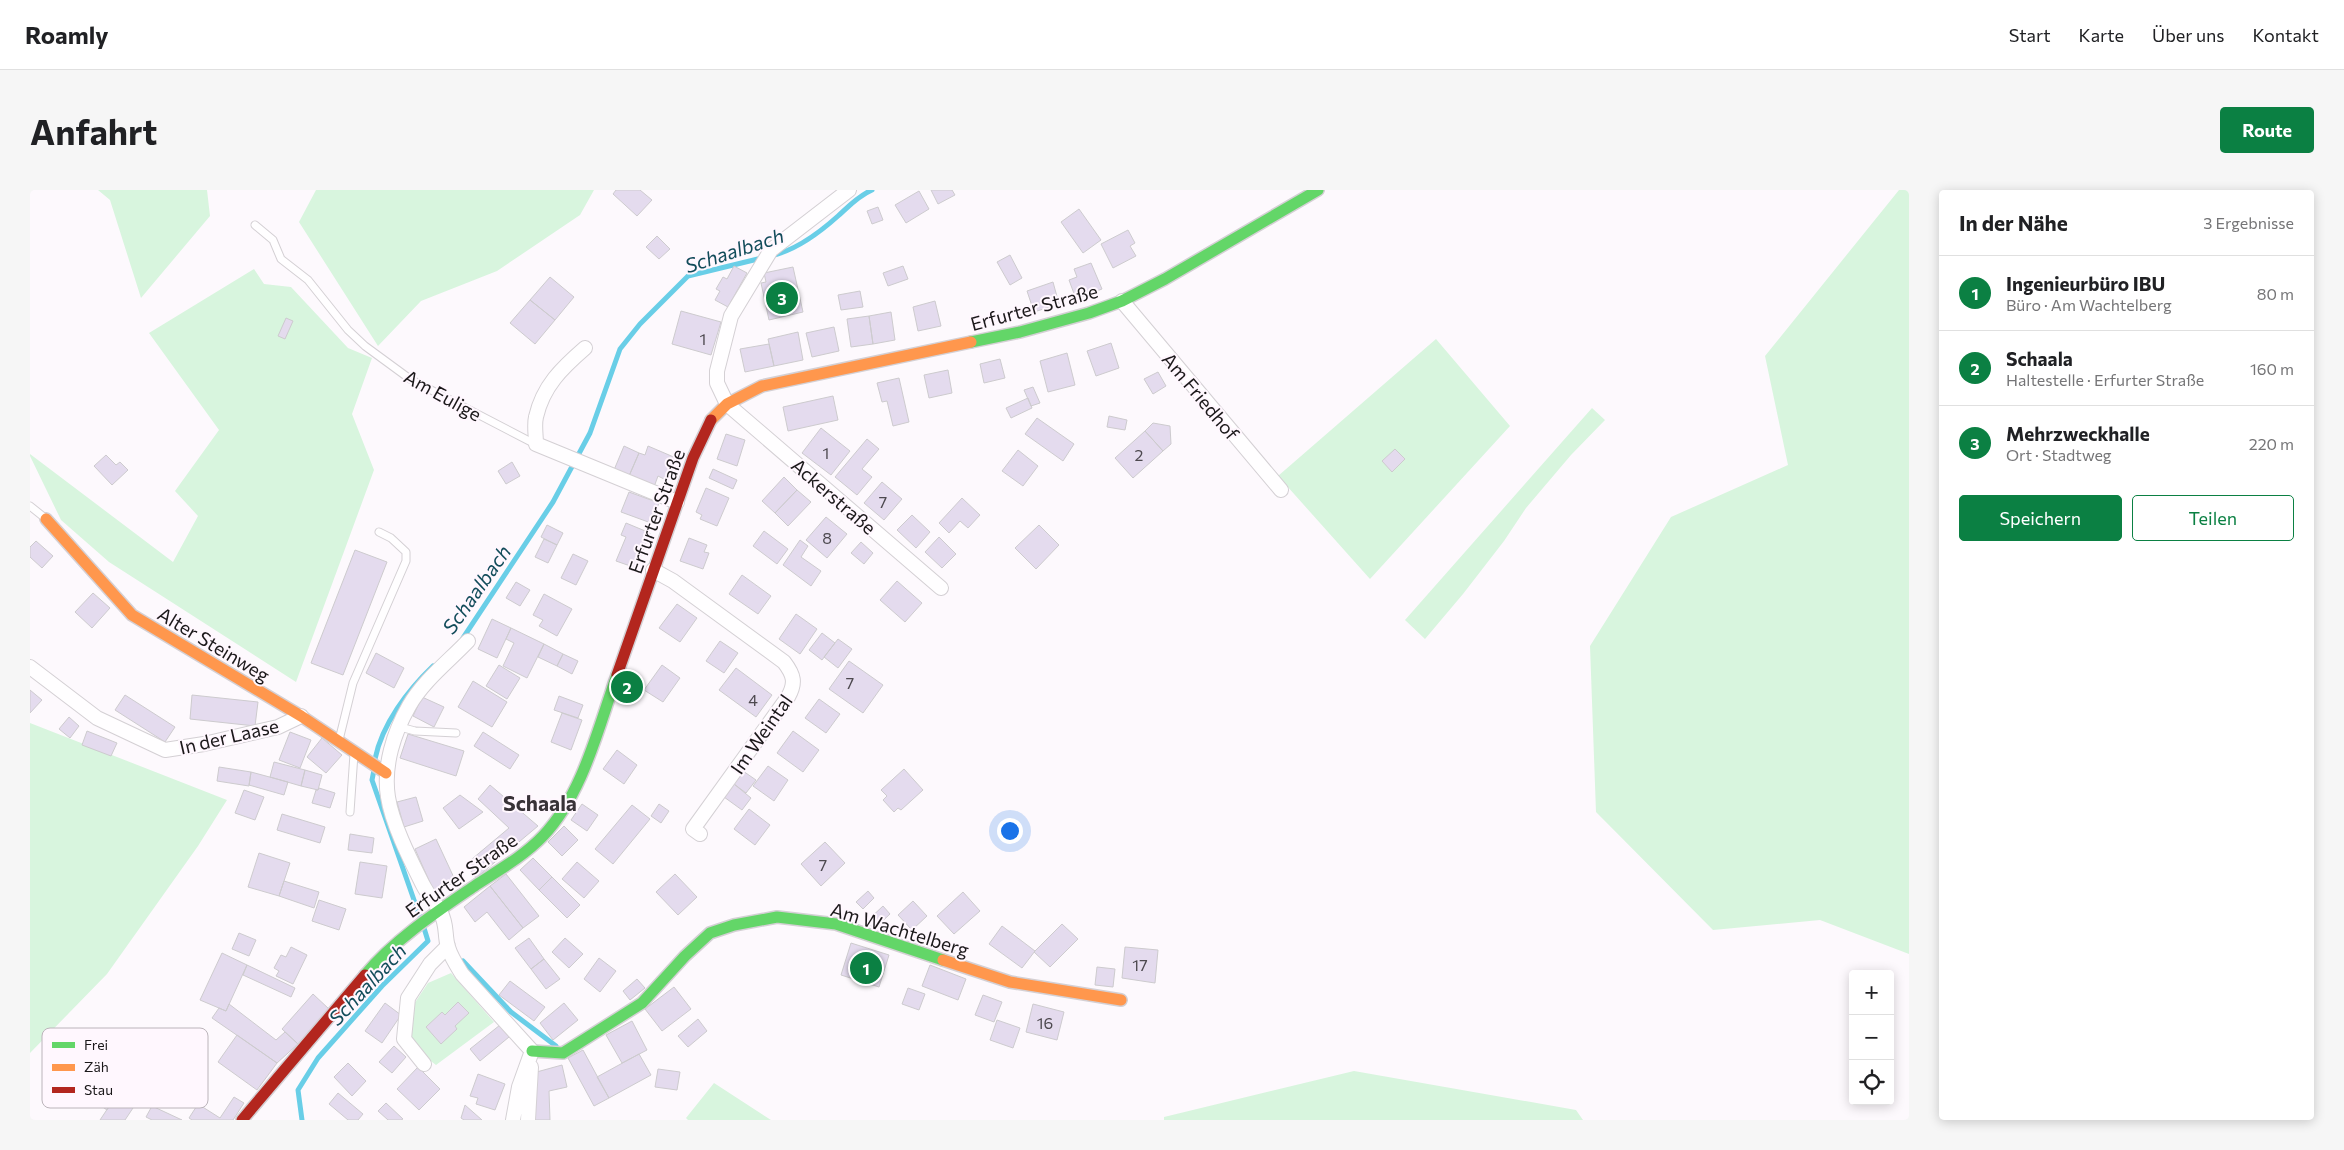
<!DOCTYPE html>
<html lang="de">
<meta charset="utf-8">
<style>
body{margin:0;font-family:Commissioner,sans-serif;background:#f6f6f6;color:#202124}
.controls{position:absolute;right:15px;bottom:15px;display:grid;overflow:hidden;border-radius:5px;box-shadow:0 2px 12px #0003}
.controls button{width:45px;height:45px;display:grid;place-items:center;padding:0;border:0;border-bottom:1px solid #e0e0e0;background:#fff;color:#202124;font:25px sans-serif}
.you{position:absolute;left:979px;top:640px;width:18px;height:18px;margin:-12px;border:4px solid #fff;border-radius:50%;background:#1a73e8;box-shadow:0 0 0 8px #1a73e833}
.badge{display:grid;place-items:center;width:32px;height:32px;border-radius:50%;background:#0b8043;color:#fff;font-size:16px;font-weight:700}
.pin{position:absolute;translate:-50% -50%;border:2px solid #fff;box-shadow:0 1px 5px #0006}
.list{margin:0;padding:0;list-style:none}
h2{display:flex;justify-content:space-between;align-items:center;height:65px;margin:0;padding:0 20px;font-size:21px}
h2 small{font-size:16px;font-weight:400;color:#757577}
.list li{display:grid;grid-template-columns:32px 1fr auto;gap:15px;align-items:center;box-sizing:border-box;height:75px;padding:0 20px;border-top:1px solid #e0e0e0}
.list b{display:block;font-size:19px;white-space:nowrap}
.list p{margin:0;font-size:16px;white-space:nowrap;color:#757577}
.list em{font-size:16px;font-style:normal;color:#757577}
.actions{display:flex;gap:10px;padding:15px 20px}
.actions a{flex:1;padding:11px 0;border:1px solid #0b8043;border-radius:5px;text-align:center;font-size:18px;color:#0b8043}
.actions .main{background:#0b8043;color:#fff}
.icon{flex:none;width:28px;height:28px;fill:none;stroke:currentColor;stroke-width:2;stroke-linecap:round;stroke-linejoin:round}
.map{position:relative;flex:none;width:1879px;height:930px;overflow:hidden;border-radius:5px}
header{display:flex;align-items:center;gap:30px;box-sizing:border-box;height:70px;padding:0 25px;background:#fff;border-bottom:1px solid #e0e0e0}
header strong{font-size:24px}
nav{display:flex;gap:28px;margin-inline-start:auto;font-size:18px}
.intro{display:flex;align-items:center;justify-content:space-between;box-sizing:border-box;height:120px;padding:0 30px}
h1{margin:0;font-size:35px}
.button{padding:12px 22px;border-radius:5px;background:#0b8043;color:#fff;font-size:18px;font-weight:700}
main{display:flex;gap:30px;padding:0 30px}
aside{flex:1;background:#fff;border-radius:5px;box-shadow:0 2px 12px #0003}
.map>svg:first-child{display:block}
.green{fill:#d8f5de}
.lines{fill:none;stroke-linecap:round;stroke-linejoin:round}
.stream{stroke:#69cee7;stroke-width:5}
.building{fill:#e4dbee;stroke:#cdcbce}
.lane-casing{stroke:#d4d0d4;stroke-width:9}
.street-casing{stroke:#d4d0d4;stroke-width:16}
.fast-casing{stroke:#d4d0d4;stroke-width:14}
.slow-casing{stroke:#d4d0d4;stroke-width:14}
.jam-casing{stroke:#d4d0d4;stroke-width:14}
.lane{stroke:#fffeff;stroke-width:7}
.street{stroke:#fffeff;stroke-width:14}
.fast{stroke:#63d668;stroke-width:11}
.slow{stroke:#ff974d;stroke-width:11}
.jam{stroke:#b3261e;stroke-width:11}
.labels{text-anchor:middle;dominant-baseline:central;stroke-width:4;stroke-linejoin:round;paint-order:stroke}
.number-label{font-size:16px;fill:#4d494f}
.street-label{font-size:19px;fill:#1b181a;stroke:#fff7fe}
.water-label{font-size:20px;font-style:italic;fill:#124c5a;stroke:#fff7fe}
.quarter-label{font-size:21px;font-weight:bold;fill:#383237;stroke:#fff7fe}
.key{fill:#fff7fe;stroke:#bbb4ba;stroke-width:1}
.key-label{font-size:14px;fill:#1b181a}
</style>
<header>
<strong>Roamly</strong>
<nav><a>Start</a><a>Karte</a><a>Über uns</a><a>Kontakt</a></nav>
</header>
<div class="intro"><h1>Anfahrt</h1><a class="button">Route</a></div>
<main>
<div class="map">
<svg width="1879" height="930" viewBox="0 0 1879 930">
<rect width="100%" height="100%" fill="#fdf9fd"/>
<!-- green -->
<path class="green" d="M68 0H177L180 26 111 108 80 10Z
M286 0H564L550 25 467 81 391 111 348 156 269 32Z
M1869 0H1879V764L1790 730 1683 740 1566 622 1560 456 1641 327 1758 275 1735 166Z
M224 79 234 94 261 97 318 158 342 168 322 224 344 280 266 492 79 372 31 330 0 266V264L143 372 168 326 145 301 189 240 119 143Z
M1406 149 1480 236 1340 389 1248 286Z
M1562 218 1575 230 1541 265 1496 318 1474 351 1433 404 1395 449 1375 430Z
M0 533 197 610 168 656 77 784 0 863Z
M421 783 464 832 406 875 389 862 379 843 384 814 398 793Z
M1324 881 1546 920 1553 930H1134V927Z
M684 893 741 930H658L656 928Z"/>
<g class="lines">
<!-- stream -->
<path class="stream" d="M740 66C765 61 788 44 808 26 818 17 828 6 842 0
M433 448 523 312 560 243 590 159 610 134 658 86 732 68
M345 569C352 534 378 500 403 476
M344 580 342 590 391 730
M433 771 481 822 526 856
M272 930 268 900 288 868 352 796 398 751 394 738"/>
</g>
<!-- building -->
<path class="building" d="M586 0H610L622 10 607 26 583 4Z
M901 0H922L925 5 908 14Z
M889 1 899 19 876 33 865 15Z
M848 17 853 30 842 34 837 21Z
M1049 19 1071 50 1053 63 1031 32Z
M1098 40 1105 53 1100 56 1106 66 1083 78 1071 54Z
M627 46 640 59 629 69 616 57Z
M980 65 992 88 980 95 967 72Z
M1061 73 1072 99 1046 109 1039 90 1047 87 1044 79Z
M704 76 717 83 698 117 685 110 690 101 686 99 693 87 697 89Z
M873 76 878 89 858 96 853 83Z
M763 77 773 122 739 130 731 93 736 92 734 83Z
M520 87 544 107 525 130 500 110Z
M1023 92 1029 114 1004 122 997 101Z
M830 101 833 117 811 120 808 105Z
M500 110 525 130 505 154 480 133Z
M905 111 911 136 888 141 883 117Z
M651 121 691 132 681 165 642 154Z
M861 122 865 150 843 154 839 126Z
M839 126 843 154 821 157 817 129Z
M256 128 263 131 255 149 248 146Z
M804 137 809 161 782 167 776 143Z
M768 142 773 170 744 176 738 149Z
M1081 153 1089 178 1066 186 1057 161Z
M739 154 744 176 715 182 710 159Z
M1037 163 1045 195 1018 202 1010 171Z
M970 169 975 188 954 193 950 174Z
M918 180 922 203 899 208 894 185Z
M1128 182 1136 196 1123 204 1114 189Z
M869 188 879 232 863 236 857 211 852 212 847 193Z
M1003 197 1010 213 1001 216 994 200Z
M803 206 808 230 758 241 753 217Z
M998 208 1002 218 981 228 976 218Z
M1079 226 1097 230 1095 240 1077 237Z
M1007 228 1044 254 1033 271 995 244Z
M1123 233 1140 236 1141 254 1133 261 1115 241Z
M791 238 820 261 801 285 772 263Z
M1115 241 1133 261 1103 288 1085 268Z
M696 244 715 250 707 276 687 269Z
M837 249 849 259 832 279 842 287 827 305 805 287Z
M594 256 609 263 599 286 584 280Z
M618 256 646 268 636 290 628 286 624 297 599 286 609 263 615 265Z
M1365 259 1375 269 1362 282 1352 271Z
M988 260 1008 276 993 296 972 281Z
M76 265 86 275 90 272 98 280 82 295 64 276Z
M482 272 490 286 476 294 468 281Z
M683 279 707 290 703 299 679 288Z
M754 287 767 300 745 323 732 311Z
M852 292 872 309 854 330 834 313Z
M676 298 699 308 687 336 670 329 672 325 666 322Z
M767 300 781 312 758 336 745 323Z
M599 302 629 313 621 333 591 322Z
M932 308 950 325 938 338 930 331 919 343 909 333Z
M882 325 900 342 886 358 867 340Z
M796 327 817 344 797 368 776 350Z
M596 333 620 343 606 378 586 371 596 347 591 345Z
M517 335 533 343 527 355 511 347Z
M1009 335 1029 355 1006 379 985 358Z
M734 341 758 359 747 374 723 356Z
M909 347 926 364 912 378 895 362Z
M659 348 677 355 674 362 679 363 673 379 650 371Z
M514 349 527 355 518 373 505 367Z
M770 350 778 356 771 367 791 381 781 396 753 375Z
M6 351 23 366 12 378 0 367V357Z
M831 352 843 363 834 374 821 363Z
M325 360 357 372 313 485 281 473Z
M543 364 558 371 546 395 531 388Z
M712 385 741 406 728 424 699 404Z
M867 391 892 413 875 432 850 410Z
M486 392 500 400 490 416 476 408Z
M63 403 80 418 62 438 45 422Z
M514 404 542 419 527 446 509 436 513 430 503 425Z
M647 414 667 428 650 452 629 438Z
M766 424 787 439 770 464 749 449Z
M462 429 481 438 467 468 448 459Z
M481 438 514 454 497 488 473 476 484 453 476 449Z
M792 443 805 453 792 470 779 460Z
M808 449 822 459 808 478 794 467Z
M690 451 708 463 694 483 676 471Z
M514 454 533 464 527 476 508 467Z
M346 463 374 478 364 498 336 483Z
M533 464 548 471 542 484 527 476Z
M819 471 853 495 833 523 799 499Z
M469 475 490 488 477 509 456 496Z
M632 475 650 488 633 512 614 500Z
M706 478 742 505 726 527 689 500Z
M443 491 477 512 462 537 428 517Z
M0 500 12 510 0 523Z
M95 505 145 537 135 552 85 520Z
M162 505 228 512 225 536 160 529Z
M529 506 553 515 548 528 524 520Z
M392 507 414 517 404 537 383 526Z
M789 509 810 524 796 543 775 528Z
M532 523 552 530 541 560 521 552Z
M39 527 49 536 40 548 29 539Z
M57 541 87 553 81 566 52 555Z
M763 541 789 560 773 582 747 563Z
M260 542 281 550 270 578 249 570Z
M453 542 489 565 480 579 444 556Z
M378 544 434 561 426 586 370 568Z
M292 548 312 565 296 583 277 567Z
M587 560 607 575 594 594 573 579Z
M244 572 275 580 271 596 240 587Z
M738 576 758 590 744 611 723 596Z
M189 577 221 582 219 596 187 591Z
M874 579 893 600 871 620 868 618 864 622 853 610 857 606 851 600Z
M275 580 292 585 288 600 271 596Z
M713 581 726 590 716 603 704 594Z
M221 582 258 592 254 605 219 595Z
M704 594 721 608 712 620 694 607Z
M460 595 508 636 446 688 436 674 479 638 448 609Z
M289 598 305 603 300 618 282 613 286 600H288Z
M214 600 234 607 225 630 205 623Z
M430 605 453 622 429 639 413 618Z
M386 607 393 631 374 637 367 612Z
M552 614 568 625 557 641 541 630Z
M629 614 639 621 631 633 621 626Z
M602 615 620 629 583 674 565 659Z
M719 619 740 635 725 655 704 639Z
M252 624 295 637 290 653 247 640Z
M534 636 548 650 532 666 518 652Z
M320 644 344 648 342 663 318 660Z
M406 649 426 692 404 702 385 659Z
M795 652 815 673 791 696 771 674Z
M229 663 260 673 249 706 218 697Z
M503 668 522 687 509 700 490 680Z
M330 672 357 676 352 708 325 704Z
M547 672 569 691 554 708 532 689Z
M476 684 509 726 493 738 460 696Z
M645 684 667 707 648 725 626 702Z
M522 687 550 715 537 728 509 700Z
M254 691 289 702 284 718 249 706Z
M460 696 493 738 479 750 457 722 445 732 434 717Z
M838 701 844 708 833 719 826 712Z
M933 702 950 721 924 744 907 726Z
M289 710 316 719 309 740 282 731Z
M883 711 897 726 882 740 868 725Z
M853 716 860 724 844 739 837 731Z
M1032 734 1048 749 1020 777 1004 762Z
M972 736 1005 761 992 778 959 754Z
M209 743 226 750 219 766 202 759Z
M499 748 514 769 501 779 485 758Z
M535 748 553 764 539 778 522 762Z
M821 753 859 765 849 797 811 785Z
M261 757 277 765 263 794 246 786 249 781 244 778 251 765 256 767Z
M1095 757 1128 760 1125 793 1092 788Z
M192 763 217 775 196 821 170 810Z
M569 768 586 781 570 802 554 789Z
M514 769 530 789 516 799 501 779Z
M217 775 265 798 261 807 213 785Z
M900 775 936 789 928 810 892 796Z
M1067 777 1085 779 1083 797 1065 795Z
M607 789 615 798 600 810 593 801Z
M480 791 515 817 504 831 469 805Z
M644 797 661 819 632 841 615 819Z
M878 798 895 804 889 820 872 814Z
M283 804 299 819 268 854 252 839Z
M953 805 972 812 964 832 945 825Z
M428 812 439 823 425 836 427 839 411 854 396 837 412 822 415 825Z
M355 813 371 825 352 853 335 841Z
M534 813 548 830 523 850 510 833Z
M199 814 246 850 255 842 268 854 247 873 182 828 189 818 196 821Z
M1003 814 1034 822 1027 850 996 842Z
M668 829 677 841 658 857 648 846Z
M967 830 990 838 983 858 960 850Z
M602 831 617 860 592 873 576 845Z
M470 835 479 847 450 871 440 859Z
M207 845 247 873 227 900 188 872Z
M364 856 376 867 362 883 349 872Z
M553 860 579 908 564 916 538 868Z
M609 864 621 885 579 908 567 887Z
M318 873 336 891 322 906 304 887Z
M532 875 537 897 519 901 520 930H504L503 883Z
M388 877 410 899 389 920 367 899Z
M628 879 650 882 647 900 625 897Z
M448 884 475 894 465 920 446 914 448 908 440 906Z
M67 893 86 906 77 920 58 907Z
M308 903 333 924 328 930H318L299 914Z
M86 906 103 918 95 930H70Z
M204 907 214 913 203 930H162L159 928 168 914 190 928Z
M356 913 373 929 371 930H358L348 921Z
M435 915 452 930H434L431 928Z
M122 916 152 930H122L116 927Z"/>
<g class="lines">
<defs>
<path id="lane" d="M225 35 243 50 251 69 278 90 318 140 335 156 380 189 505 254
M0 316 15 328
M370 537 385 541 426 543
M309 550 323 493 376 371V362L361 348 349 342
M320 622 324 564"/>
<path id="street" d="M819 0 741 60 701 126 687 181V193L697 214 911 398
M1092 111 1251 300
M555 158C532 178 513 196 506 227 504 235 506 246 506 254L647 312
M623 380 643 391 754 472C764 485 766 493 758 507L663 639 670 644
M438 451C419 471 393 491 379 516 364 542 353 576 358 607 362 634 381 671 393 695 398 705 405 712 410 721 418 736 414 744 418 757 421 767 427 776 432 784L502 861
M0 477 67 528 135 560 174 554 248 537 271 526
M394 874 374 849 378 808 400 774 418 756
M483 930 489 897 502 861
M498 930 501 877"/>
<path id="fast" d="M941 152 990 142 1059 123 1092 111 1135 89 1288 0
M335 785C365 749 408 721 446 695 469 680 494 666 513 646 553 604 568 538 587 485
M502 861 533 863 612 813 655 766 680 743 704 735 747 727 806 734 913 770"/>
<path id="slow" d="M681 230 697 214 732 196 941 152
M16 329 102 425 271 526 356 583
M913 770 980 792 1091 810"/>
<path id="jam" d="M587 485 663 268 681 230
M212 930 335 785"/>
</defs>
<!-- lane casing -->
<use href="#lane" class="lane-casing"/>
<!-- street casing -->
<use href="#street" class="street-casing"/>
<!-- fast casing -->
<use href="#fast" class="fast-casing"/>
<!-- slow casing -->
<use href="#slow" class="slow-casing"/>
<!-- jam casing -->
<use href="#jam" class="jam-casing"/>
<!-- lane -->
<use href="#lane" class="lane"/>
<!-- street -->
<use href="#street" class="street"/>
<!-- fast -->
<use href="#fast" class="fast"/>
<!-- slow -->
<use href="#slow" class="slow"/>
<!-- jam -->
<use href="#jam" class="jam"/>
</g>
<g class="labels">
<!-- number labels -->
<g class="number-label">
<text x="673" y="148">1</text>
<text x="796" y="262">1</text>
<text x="1109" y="264">2</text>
<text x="853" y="311">7</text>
<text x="797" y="347">8</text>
<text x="820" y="492">7</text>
<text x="723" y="509">4</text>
<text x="793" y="674">7</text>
<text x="1110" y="774">17</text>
<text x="1015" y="832">16</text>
</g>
<!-- street labels -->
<g class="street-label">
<text transform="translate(1004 117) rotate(-15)">Erfurter Straße</text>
<text transform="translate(413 205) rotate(29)">Am Eulige</text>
<text transform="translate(1171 206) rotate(50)">Am Friedhof</text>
<text transform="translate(804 306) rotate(41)">Ackerstraße</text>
<text transform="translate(626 321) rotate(-70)">Erfurter Straße</text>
<text transform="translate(184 454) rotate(31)">Alter Steinweg</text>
<text transform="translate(731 544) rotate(-55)">Im Weintal</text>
<text transform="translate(199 546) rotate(-13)">In der Laase</text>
<text transform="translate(431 685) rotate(-35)">Erfurter Straße</text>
<text transform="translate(870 739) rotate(17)">Am Wachtelberg</text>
</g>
<!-- water labels -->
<g class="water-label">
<text transform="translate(704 60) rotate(-18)">Schaalbach</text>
<text transform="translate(446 399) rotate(-55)">Schaalbach</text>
<text transform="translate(337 794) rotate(-47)">Schaalbach</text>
</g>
<!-- quarter labels -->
<g class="quarter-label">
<text x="510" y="612">Schaala</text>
</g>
</g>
<!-- legend -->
<rect x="12" y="838" width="166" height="80" rx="8" class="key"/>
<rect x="22" y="852" width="23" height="6" fill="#63d668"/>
<rect x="22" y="874" width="23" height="7" fill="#ff974d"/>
<rect x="22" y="897" width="23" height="6" fill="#b3261e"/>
<g class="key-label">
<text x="54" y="860">Frei</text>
<text x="54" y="882">Zäh</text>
<text x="54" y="905">Stau</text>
</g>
</svg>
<div class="controls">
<button>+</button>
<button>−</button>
<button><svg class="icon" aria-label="locate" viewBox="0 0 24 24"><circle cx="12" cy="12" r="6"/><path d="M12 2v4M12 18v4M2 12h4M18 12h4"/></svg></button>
</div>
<div class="you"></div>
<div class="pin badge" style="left:836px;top:778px">1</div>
<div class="pin badge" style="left:597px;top:497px">2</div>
<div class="pin badge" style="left:752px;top:108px">3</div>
</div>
<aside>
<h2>In der Nähe<small>3 Ergebnisse</small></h2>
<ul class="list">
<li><span class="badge">1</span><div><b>Ingenieurbüro IBU</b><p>Büro · Am Wachtelberg</p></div><em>80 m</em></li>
<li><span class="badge">2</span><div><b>Schaala</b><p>Haltestelle · Erfurter Straße</p></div><em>160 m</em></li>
<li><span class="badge">3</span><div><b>Mehrzweckhalle</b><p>Ort · Stadtweg</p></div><em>220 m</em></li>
</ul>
<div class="actions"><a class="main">Speichern</a><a>Teilen</a></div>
</aside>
</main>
